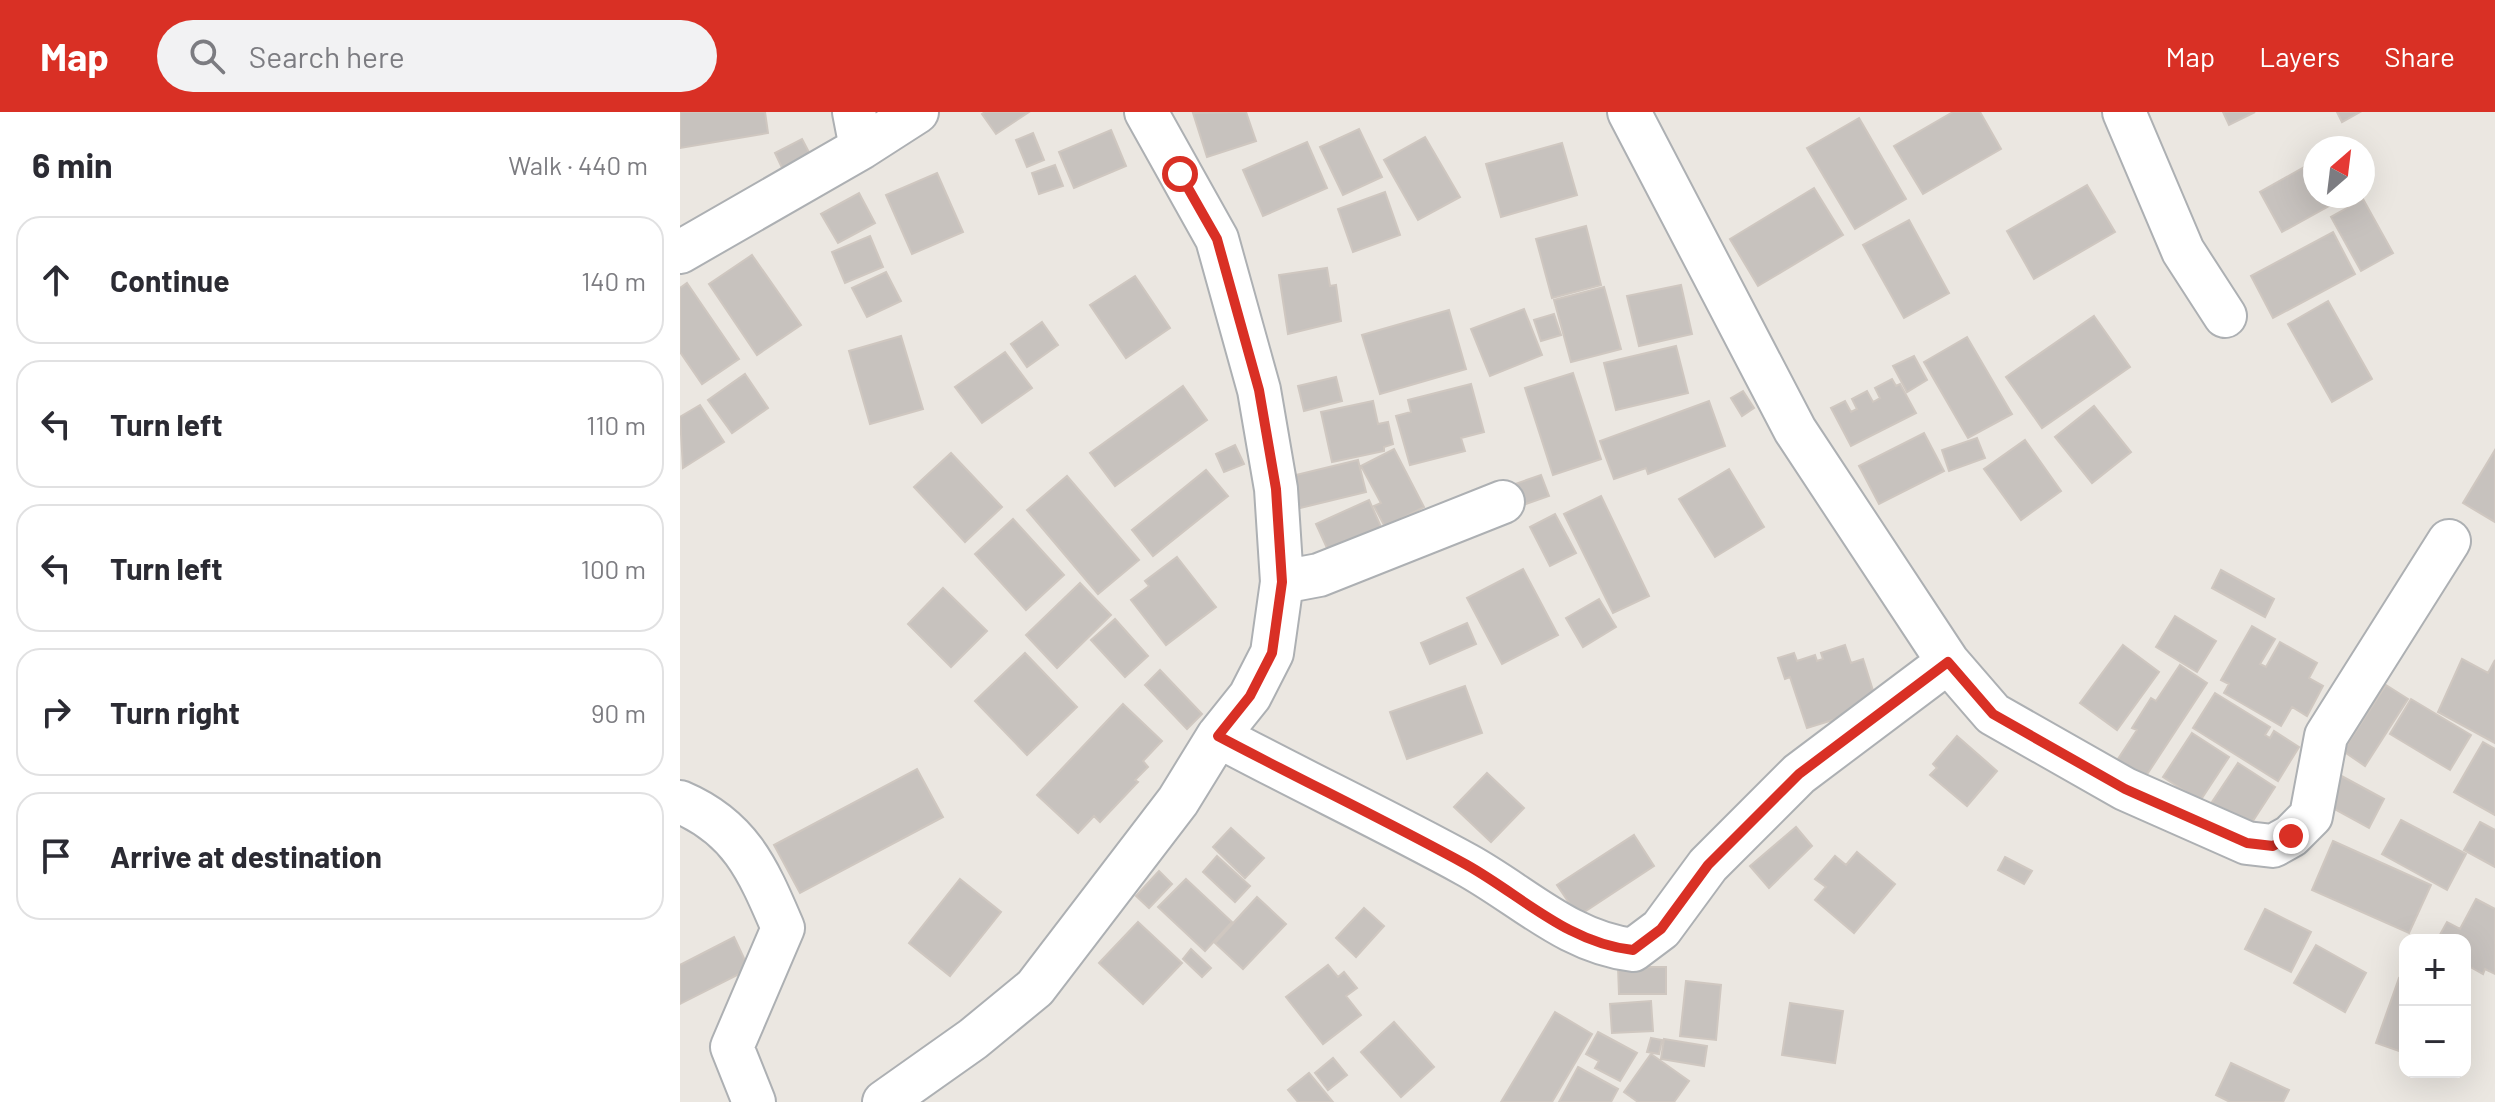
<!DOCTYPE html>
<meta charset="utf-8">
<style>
body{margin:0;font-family:Barlow,sans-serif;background:#f2f2f3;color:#2b2b33}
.controls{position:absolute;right:24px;bottom:24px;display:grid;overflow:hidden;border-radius:16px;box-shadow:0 8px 32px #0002}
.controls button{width:72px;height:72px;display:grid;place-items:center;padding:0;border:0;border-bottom:2px solid #e1e1e2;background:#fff;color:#2b2b33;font:40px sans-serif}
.compass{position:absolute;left:1623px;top:24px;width:72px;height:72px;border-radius:50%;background:#fff;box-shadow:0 8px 32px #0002;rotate:28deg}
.stop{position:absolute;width:24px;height:24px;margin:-18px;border:6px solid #d93025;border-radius:50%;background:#fff}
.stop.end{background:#d93025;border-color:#fff;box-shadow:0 2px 8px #0008}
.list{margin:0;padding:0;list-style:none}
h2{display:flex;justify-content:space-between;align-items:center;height:104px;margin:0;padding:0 32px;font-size:34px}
h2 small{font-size:26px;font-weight:400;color:#7c7c81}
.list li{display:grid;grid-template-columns:52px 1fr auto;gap:24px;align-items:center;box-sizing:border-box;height:128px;margin:0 16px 16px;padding:0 16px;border:2px solid #e1e1e2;border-radius:24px}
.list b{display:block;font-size:30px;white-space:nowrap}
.list em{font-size:26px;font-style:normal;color:#7c7c81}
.icon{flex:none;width:44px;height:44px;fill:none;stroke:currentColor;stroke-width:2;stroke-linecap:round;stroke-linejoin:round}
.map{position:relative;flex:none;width:1815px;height:990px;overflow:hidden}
header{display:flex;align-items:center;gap:48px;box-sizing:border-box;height:112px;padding:0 40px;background:#d93025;color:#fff}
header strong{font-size:38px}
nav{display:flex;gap:44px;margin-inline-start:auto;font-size:28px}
.search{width:560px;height:72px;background:#f2f2f3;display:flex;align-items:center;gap:20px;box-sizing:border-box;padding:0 28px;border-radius:44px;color:#7c7c81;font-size:30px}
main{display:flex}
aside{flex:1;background:#fff}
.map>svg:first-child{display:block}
.building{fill:#c7c2be;stroke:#cfc7c0;stroke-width:2}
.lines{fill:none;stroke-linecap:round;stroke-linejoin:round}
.minor-casing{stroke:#adb0b3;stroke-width:46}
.minor{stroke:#fff;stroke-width:42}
.route{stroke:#d93025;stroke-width:10}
</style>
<header>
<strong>Map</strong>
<div class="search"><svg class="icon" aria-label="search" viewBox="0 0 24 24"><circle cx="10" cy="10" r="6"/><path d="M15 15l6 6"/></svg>Search here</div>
<nav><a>Map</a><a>Layers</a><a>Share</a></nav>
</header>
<main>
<aside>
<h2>6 min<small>Walk · 440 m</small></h2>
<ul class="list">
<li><svg class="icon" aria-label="ahead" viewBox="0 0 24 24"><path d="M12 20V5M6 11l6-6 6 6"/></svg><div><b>Continue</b></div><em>140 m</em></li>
<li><svg class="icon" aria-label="left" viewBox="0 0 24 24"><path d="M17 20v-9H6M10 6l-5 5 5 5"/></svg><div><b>Turn left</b></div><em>110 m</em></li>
<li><svg class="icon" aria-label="left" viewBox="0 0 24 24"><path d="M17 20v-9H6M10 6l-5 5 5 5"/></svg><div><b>Turn left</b></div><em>100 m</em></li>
<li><svg class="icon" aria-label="right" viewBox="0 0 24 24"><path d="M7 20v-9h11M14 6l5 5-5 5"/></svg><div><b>Turn right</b></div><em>90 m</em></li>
<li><svg class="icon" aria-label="arrive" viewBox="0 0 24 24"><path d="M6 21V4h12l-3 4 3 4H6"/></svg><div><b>Arrive at destination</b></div></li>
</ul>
</aside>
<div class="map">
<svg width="1815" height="990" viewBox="0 0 1815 990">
<rect width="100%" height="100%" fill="#ebe7e1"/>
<!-- building -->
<path class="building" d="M0 0H85L88 21 0 36Z
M305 0H349L316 22 302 2Z
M566 0 576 29 527 45 513 1Z
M1273 0H1300L1321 37 1243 82 1214 34Z
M1543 0H1575L1549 13Z
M1657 0H1680L1662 10Z
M1179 6 1226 87 1175 117 1127 36Z
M679 17 702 65 663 83 640 35Z
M431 18 446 54 394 76 379 40Z
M353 21 364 48 347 55 336 28Z
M745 25 780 85 738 108 704 48Z
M122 27 131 44 103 58 95 41Z
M627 30 647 76 583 104 563 58Z
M882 31 897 83 821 105 806 52Z
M1635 49V84H1667L1602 120 1580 80Z
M375 53 383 74 359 82 352 61Z
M257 61 283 120 232 142 206 83Z
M1407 73 1435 120 1354 167 1327 119Z
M1134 76 1163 123 1078 174 1050 127Z
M705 80 720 123 673 140 658 97Z
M179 81 195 111 158 131 141 102Z
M1683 87 1713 141 1681 159 1651 105Z
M1229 108 1269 181 1224 206 1183 133Z
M906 114 921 173 872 186 856 127Z
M1653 120 1675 162 1593 206 1571 164Z
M190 124 203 155 165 171 152 140Z
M72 143 121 213 77 243 29 172Z
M647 156 650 174 656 173 661 209 608 222 599 163Z
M206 160 221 189 187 205 172 176Z
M455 164 490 216 446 246 410 193Z
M7 171 59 247 22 272 0 240V176Z
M1001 173 1012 222 959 234 947 184Z
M924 175 941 237 891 250 874 188Z
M1648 189 1692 267 1652 290 1608 212Z
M844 197 862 243 810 264 791 217Z
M769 198 786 257 700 282 682 223Z
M874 202 881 223 861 229 854 208Z
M1414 204 1450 255 1362 316 1326 265Z
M362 210 378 233 347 255 331 232Z
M221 224 243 297 190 312 169 239Z
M1287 225 1332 302 1288 326 1244 250Z
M996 234 1008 281 936 298 924 251Z
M325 240 352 276 302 311 275 275Z
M1234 244 1247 268 1227 280 1213 254Z
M893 261 921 347 873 363 845 276Z
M65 262 88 296 52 321 28 288Z
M656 265 662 289 624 299 618 274Z
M1212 267 1216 274 1220 272 1236 301 1171 334 1151 296 1165 289 1171 300 1177 297 1172 287 1187 279 1193 290 1200 286 1195 276Z
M791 272 804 320 781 326 785 339 730 353 716 304 731 300 728 288Z
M503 274 527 308 435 374 410 341Z
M1063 279 1074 296 1062 304 1051 286Z
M693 289 698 312 708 310 713 332 704 335V339L652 350 641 300Z
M1029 289 1045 334 968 362 966 356 934 367 920 329Z
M20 293 44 330 3 356 0 305Z
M1414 294 1451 340 1412 371 1375 325Z
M1244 321 1264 359 1199 392 1179 354Z
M1297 326 1305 346 1269 359 1262 338Z
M1345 328 1381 379 1341 408 1304 357Z
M555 333 564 352 544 360 536 342Z
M714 337 744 395 705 415 694 394 701 391 681 354Z
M1815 338V410L1783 391Z
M271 341 322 395 285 430 234 375Z
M678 348 686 380 620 396 612 364Z
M1049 357 1084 415 1035 445 999 387Z
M526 358 548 384 473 444 452 418Z
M861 363 869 384 843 393 835 372Z
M387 364 459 448 418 482 347 398Z
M921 384 969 484 933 501 884 402Z
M689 388 702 417 652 447 636 412Z
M875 402 896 441 870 454 850 415Z
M333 407 384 463 346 498 295 442Z
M497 445 536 495 486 533 451 488 469 474 465 469Z
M843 457 878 523 822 552 787 486Z
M1541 458 1594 487 1585 505 1532 476Z
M400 471 431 503 377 556 346 523Z
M263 476 307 519 271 555 228 512Z
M919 487 936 515 903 535 886 506Z
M1495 504 1536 529 1517 560 1476 535Z
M435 507 468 544 445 565 411 528Z
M787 511 796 532 750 552 741 531Z
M1572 514 1595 527 1580 552 1586 555 1600 530 1637 551 1629 566 1643 574 1627 604 1612 595 1601 614 1544 581 1549 572 1541 568Z
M1165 533 1171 551 1183 547 1198 594 1127 616 1110 565 1105 567 1098 546 1114 541 1117 549 1135 543 1137 549 1143 547 1141 541Z
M1443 533 1479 560 1437 618 1400 591Z
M345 541 397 595 347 643 295 589Z
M1782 547 1808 561 1815 548V631L1758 600Z
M1500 553 1527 571 1464 667 1436 650 1457 618 1452 616 1471 586 1476 589Z
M480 558 522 602 507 617 465 573Z
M1706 573 1728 587 1685 654 1663 639Z
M785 574 802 621 727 647 710 600Z
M1535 581 1590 615 1585 623 1590 626 1594 619 1619 635 1598 669 1513 616Z
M1731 587 1791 623 1770 658 1710 622Z
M443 592 482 629 463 649 468 655 455 668 458 670 420 710 414 704 398 721 357 683Z
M1512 621 1549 645 1520 689 1483 665Z
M1277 624 1317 659 1287 694 1250 663 1257 656 1253 652Z
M1803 630 1815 637V703L1774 680Z
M1558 651 1595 675 1565 721 1528 696Z
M237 657 263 705 120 781 94 733Z
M807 661 844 696 811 730 774 695Z
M1656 661 1704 687 1689 716 1640 689Z
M1721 708 1786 742 1767 778 1702 742Z
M1800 710 1815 718V755L1784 738Z
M1116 715 1132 734 1089 776 1070 754Z
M551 716 584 746 565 766 533 735Z
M954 723 974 754 898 804 877 773Z
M1653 729 1751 773 1729 821 1632 778Z
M1177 740 1215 772 1174 821 1135 788 1146 775 1135 767 1155 744 1166 753Z
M537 744 570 774 555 790 523 760Z
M1325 745 1352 759 1344 772 1318 758Z
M479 759 492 772 469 796 456 784Z
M280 767 321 800 270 864 229 831Z
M506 767 552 810 525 839 478 795Z
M577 785 606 812 563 857 535 831Z
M1796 787 1815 797V862L1805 857 1803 862 1785 852V828H1757L1767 810 1780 817Z
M684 796 704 814 676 845 656 826Z
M1585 797 1631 820 1611 860 1565 837Z
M458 810 502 851 463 892 419 851Z
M54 825 69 857 0 892V853Z
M1636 833 1686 861 1665 900 1614 871Z
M511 837 531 856 522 865 503 847Z
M648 853 658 865 664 860 677 876 666 884 681 903 643 932 606 885Z
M938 855H986V882H939Z
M1719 866 1725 868V941L1696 931Z
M1006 869 1041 873 1036 928 1000 924Z
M971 889 973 919 932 921 930 892Z
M1110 891 1163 899 1155 951 1102 943Z
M875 900 912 922 872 990H821Z
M714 910 754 955 721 985 681 940Z
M918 920 957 941 940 969 915 956 919 949 906 942Z
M971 926 982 928 979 942 967 940Z
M984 927 1027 934 1024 954 981 947Z
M971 942 1009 969 994 990H958L944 980Z
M653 946 667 963 648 978 635 961Z
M1551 951 1609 978 1603 990H1550L1536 983Z
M898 955 938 977 931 990H879Z
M629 961 653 990H618L608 978Z"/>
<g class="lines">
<defs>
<path id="minor" d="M174 0 181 36
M949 0 1115 318 1268 550 1313 602 1445 677 1567 731 1593 734 1611 724 1631 704 1646 624 1769 429
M1444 0 1503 139 1545 204
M0 140 181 36 237 0
M602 470 639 463 823 390
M538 624C620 668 705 708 787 753 843 784 888 830 953 838L981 817 1028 753 1119 662 1268 550
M0 690C61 716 78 758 103 816L52 935 74 990
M204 990 293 927 355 876 498 689 538 624 570 584 592 541 602 470 596 377 579 278 537 127 466 0"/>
</defs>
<!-- minor casing -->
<use href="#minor" class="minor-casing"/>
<!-- minor -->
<use href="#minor" class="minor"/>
</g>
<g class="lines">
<!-- route -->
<path class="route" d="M500 62 537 127 579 278 596 377 602 470 592 541 570 584 538 624C621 668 705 708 787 753 842 784 888 831 953 838L981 817 1028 753 1119 662 1268 550 1313 602 1445 677 1567 731 1593 734 1611 724"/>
</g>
</svg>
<div class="controls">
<button>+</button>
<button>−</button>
</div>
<svg class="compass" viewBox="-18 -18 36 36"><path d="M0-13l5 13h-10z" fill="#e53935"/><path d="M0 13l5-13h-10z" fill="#7c7c81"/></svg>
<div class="stop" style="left:500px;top:62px"></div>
<div class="stop end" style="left:1611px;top:724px"></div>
</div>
</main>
